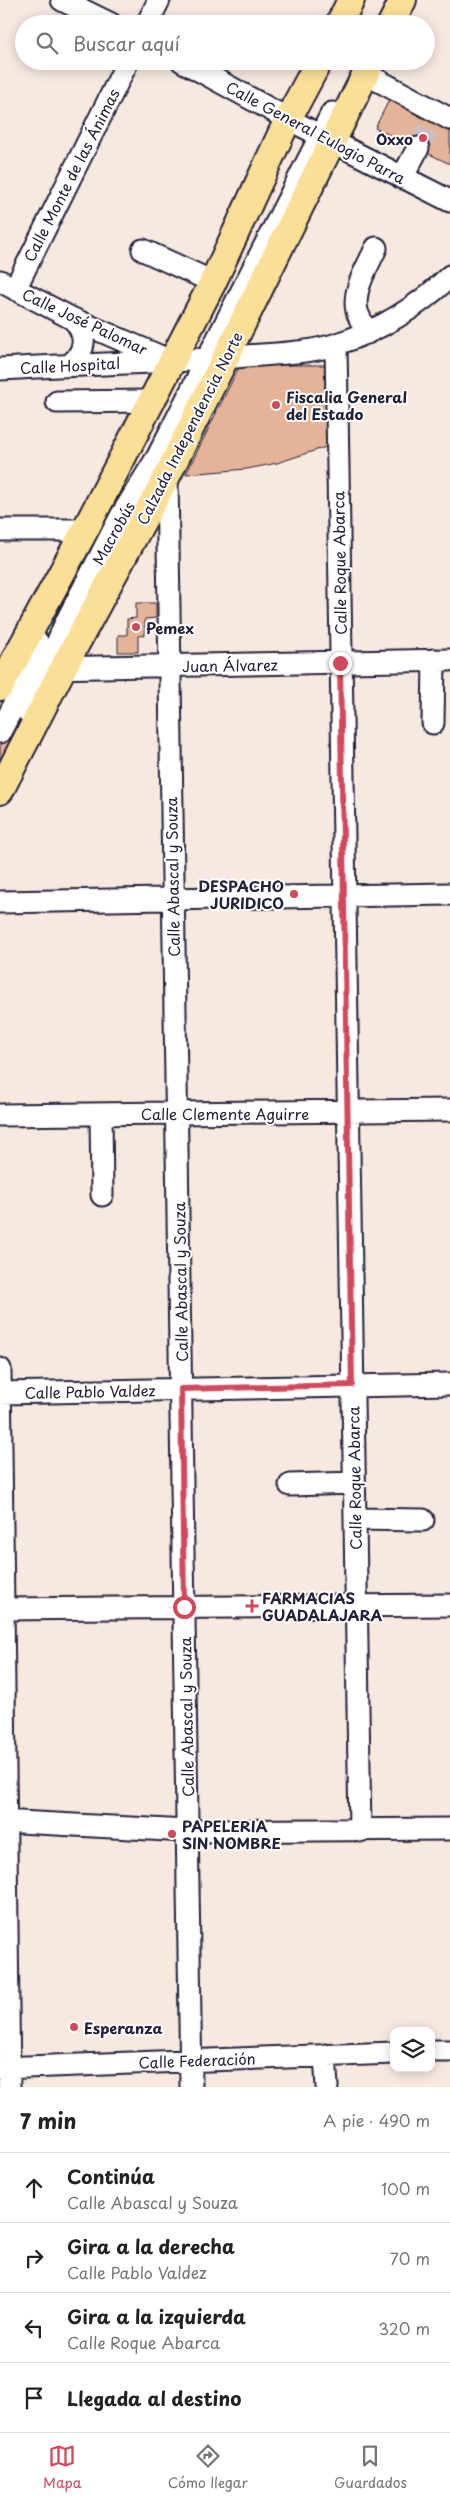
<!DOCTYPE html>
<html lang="es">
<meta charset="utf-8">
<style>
body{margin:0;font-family:"Playpen Sans",sans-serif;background:#f2f2f2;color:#222}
.controls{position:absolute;right:15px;bottom:15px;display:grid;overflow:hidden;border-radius:10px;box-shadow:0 2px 12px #0003}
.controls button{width:45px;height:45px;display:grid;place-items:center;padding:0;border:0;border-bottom:1px solid #e0e0e0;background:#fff;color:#222;font:25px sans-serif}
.stop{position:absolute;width:15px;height:15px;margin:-11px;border:4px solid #d1495b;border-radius:50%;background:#fff}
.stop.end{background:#d1495b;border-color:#fff;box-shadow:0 1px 5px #0008}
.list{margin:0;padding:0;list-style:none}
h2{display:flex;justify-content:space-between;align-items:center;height:65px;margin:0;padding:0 20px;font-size:21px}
h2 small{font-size:16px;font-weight:400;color:#767676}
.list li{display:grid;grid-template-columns:32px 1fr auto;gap:15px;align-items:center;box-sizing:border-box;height:70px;padding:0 20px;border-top:1px solid #e0e0e0}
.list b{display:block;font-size:19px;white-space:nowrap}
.list p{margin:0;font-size:16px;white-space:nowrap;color:#767676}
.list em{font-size:16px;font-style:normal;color:#767676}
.icon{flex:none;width:28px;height:28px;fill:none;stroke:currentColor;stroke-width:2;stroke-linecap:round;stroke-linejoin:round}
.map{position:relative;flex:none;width:450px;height:2087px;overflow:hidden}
.search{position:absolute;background:#fff;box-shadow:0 2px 12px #0003;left:15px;right:15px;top:15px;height:55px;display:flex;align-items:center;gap:12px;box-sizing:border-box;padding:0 18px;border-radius:28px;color:#767676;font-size:19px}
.sheet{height:345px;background:#fff}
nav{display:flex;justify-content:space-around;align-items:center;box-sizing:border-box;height:70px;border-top:1px solid #e0e0e0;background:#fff;font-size:14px;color:#767676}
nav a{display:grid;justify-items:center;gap:2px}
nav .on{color:#d1495b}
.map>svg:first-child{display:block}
.building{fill:#e5b397;stroke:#22223b}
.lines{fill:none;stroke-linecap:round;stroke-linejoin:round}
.minor-tunnel{stroke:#ccc0bf;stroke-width:21;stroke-dasharray:21 11;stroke-linecap:butt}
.minor-casing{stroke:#22223b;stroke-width:25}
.major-casing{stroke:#22223b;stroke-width:30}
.minor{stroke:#fff;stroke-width:21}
.major{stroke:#fbdf96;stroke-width:26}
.route{stroke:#d1495b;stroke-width:6}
.poi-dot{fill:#d1495b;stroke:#fff;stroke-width:2}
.labels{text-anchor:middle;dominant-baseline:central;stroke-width:4;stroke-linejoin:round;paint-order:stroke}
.street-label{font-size:15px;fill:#22223b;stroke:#fff}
.poi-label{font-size:15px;font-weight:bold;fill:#22223b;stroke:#fff;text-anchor:start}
</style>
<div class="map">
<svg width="450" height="2087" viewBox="0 0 450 2087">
<rect width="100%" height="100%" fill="#f7e8e0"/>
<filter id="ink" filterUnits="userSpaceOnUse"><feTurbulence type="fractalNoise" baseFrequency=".02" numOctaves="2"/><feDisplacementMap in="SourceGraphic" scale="10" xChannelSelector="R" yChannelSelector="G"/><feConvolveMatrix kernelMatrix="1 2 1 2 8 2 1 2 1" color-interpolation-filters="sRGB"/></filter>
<g filter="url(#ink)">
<!-- building -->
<path class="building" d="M390 98 450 127V164L375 128Z
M240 365H331L332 445 277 463 247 469 186 474Z
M108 514 116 518 64 619 56 615Z
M136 603H156V618L145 619V635L138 636V652H118V635H127V619L136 618Z
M14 714 23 718 0 763V742Z"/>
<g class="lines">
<!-- minor-tunnel -->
<path class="minor-tunnel" d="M418 148 433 119"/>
<defs>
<path id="minor" d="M62 0 111 24
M147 24 159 0
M182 61 288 119 450 201
M366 74 450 119
M402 178 418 148
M143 250 213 282
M0 281 73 319 166 359
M15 289 128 61
M367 333C364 326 359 318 357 311 352 290 368 266 376 248
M336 345 360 1831
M70 365C86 351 88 335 73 319
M0 369C79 364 157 363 236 357 267 354 308 354 337 344 381 330 418 307 450 276
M57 402 150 401
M167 476 191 2087
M0 530H85
M50 668 450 660
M28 712 66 622 121 516 158 456 332 113
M433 723 434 660
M0 732 11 711 37 641
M0 902 450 894
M101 1114 102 1195
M0 1115 450 1110
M0 1369 9 2087
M0 1393 450 1384
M290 1485 354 1483
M355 1519 423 1520
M0 1609 450 1605
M0 1821 187 1831 450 1829
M431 2051H450
M325 2055 327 2087
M0 2068 394 2053"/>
<path id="major" d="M339 24 351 0
M391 24 403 0
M0 687 85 530 213 282 288 119 319 61
M0 791 63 668 167 476 372 61"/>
</defs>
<!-- minor casing -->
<use href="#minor" class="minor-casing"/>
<!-- major casing -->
<use href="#major" class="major-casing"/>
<!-- minor -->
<use href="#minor" class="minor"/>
<!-- major -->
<use href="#major" class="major"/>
</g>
</g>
<g class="lines" filter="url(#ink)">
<!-- route -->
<path class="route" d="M184 1607 181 1389 352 1385 340 663"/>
</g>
<!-- markers -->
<g class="poi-dot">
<circle cx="423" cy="138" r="5"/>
<circle cx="276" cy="405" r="5"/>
<circle cx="136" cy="627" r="5"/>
<circle cx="294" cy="894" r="5"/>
<path d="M249.5 1598.5h5v5h5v5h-5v5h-5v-5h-5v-5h5z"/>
<circle cx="172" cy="1834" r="5"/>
<circle cx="74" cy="2027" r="5"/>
</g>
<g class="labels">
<!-- street labels -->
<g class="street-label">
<text transform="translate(316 132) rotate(28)">Calle General Eulogio Parra</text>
<text transform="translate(71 175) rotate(-63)">Calle Monte de las Ánimas</text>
<text transform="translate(85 321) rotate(25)">Calle José Palomar</text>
<text transform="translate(70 365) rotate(-3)">Calle Hospital</text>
<text transform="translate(189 428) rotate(-63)">Calzada Independencia Norte</text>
<text transform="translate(113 533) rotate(-61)">Macrobús</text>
<text transform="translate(339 563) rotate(-91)">Calle Roque Abarca</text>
<text transform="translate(230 665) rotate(-1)">Juan Álvarez</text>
<text transform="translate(172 877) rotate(-91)">Calle Abascal y Souza</text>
<text x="225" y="1113">Calle Clemente Aguirre</text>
<text transform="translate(180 1282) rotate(-91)">Calle Abascal y Souza</text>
<text transform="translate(90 1391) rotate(-1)">Calle Pablo Valdez</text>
<text transform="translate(354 1478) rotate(-91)">Calle Roque Abarca</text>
<text transform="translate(186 1717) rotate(-91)">Calle Abascal y Souza</text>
<text transform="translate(197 2060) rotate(-2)">Calle Federación</text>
</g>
<!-- poi labels -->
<g class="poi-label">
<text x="413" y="138" text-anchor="end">Oxxo</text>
<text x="286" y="396">Fiscalia General<tspan x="286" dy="17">del Estado</tspan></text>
<text x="146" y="627">Pemex</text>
<text x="284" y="885" text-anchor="end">DESPACHO<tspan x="284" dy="17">JURIDICO</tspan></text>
<text x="262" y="1597">FARMACIAS<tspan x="262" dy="17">GUADALAJARA</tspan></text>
<text x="182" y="1825">PAPELERIA<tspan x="182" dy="17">SIN NOMBRE</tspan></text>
<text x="84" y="2027">Esperanza</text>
</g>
</g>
</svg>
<div class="controls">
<button><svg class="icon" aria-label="layers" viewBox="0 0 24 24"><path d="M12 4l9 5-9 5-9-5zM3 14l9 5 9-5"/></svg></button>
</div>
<div class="stop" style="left:184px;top:1607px"></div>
<div class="stop end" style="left:340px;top:663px"></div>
<div class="search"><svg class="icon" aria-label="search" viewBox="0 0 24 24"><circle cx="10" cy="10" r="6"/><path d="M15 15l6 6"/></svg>Buscar aquí</div>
</div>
<section class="sheet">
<h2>7 min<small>A pie · 490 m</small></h2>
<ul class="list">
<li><svg class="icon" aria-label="ahead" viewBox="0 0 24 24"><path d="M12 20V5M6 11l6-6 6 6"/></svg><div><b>Continúa</b><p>Calle Abascal y Souza</p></div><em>100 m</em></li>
<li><svg class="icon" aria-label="right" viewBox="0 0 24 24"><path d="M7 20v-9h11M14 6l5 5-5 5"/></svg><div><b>Gira a la derecha</b><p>Calle Pablo Valdez</p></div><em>70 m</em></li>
<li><svg class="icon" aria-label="left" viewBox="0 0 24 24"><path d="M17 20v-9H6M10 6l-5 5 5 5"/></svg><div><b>Gira a la izquierda</b><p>Calle Roque Abarca</p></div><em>320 m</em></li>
<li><svg class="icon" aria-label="arrive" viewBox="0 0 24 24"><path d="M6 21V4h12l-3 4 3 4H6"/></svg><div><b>Llegada al destino</b></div></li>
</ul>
</section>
<nav>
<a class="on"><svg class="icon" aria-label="map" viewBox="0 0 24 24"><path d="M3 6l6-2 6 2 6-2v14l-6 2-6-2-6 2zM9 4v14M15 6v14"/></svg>Mapa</a>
<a><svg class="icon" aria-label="directions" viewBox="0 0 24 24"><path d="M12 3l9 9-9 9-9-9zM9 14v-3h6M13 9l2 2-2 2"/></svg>Cómo llegar</a>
<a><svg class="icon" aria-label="saved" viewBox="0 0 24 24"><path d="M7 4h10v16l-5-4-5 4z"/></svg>Guardados</a>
</nav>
